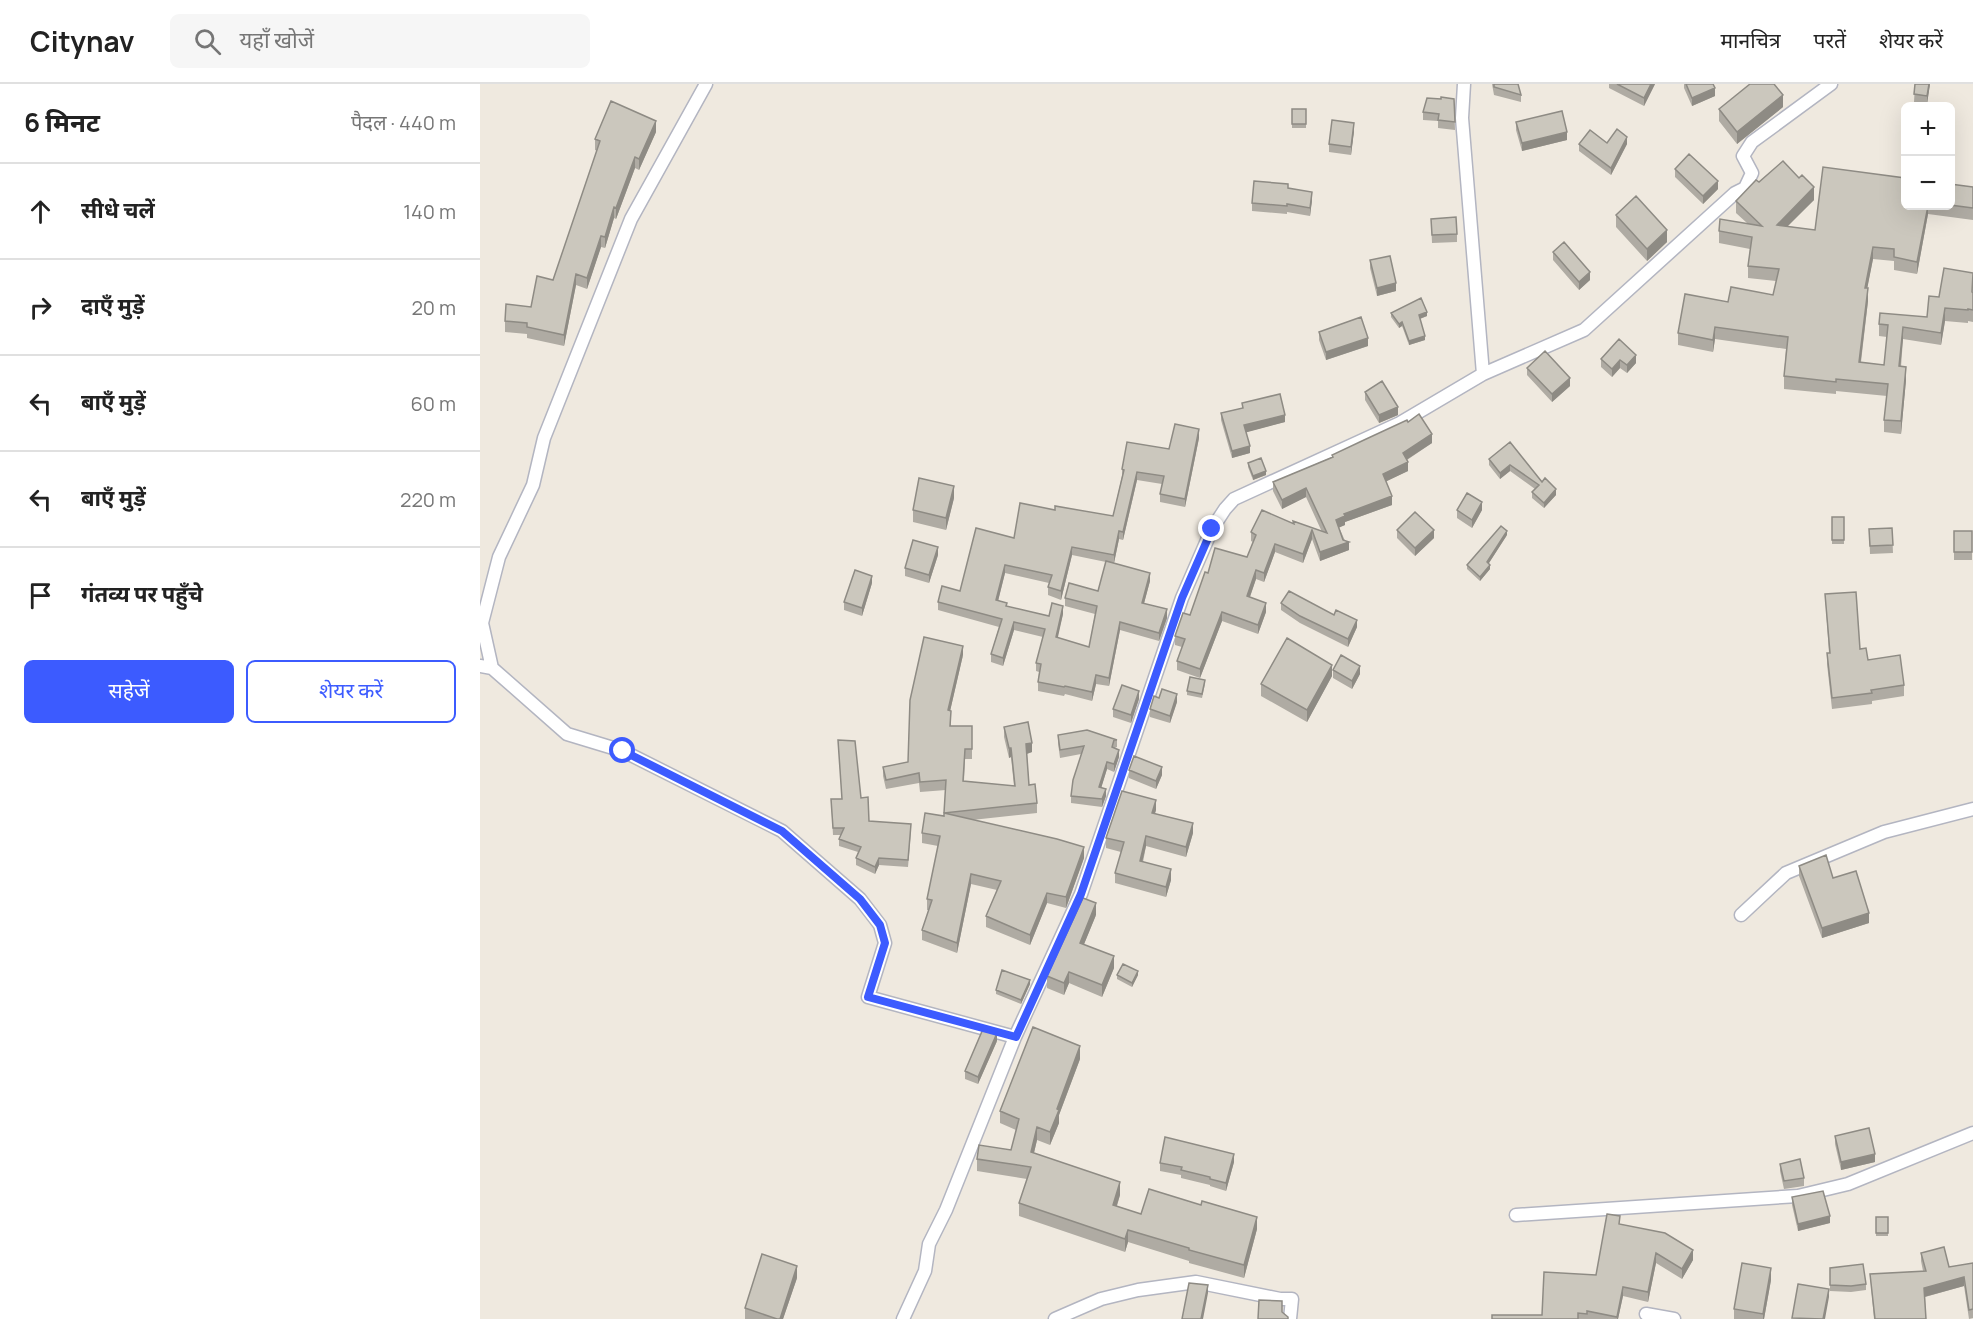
<!DOCTYPE html>
<html lang="hi">
<meta charset="utf-8">
<style>
body{margin:0;font-family:Manrope,"Noto Sans Devanagari",sans-serif;background:#f6f6f6;color:#222}
.controls{position:absolute;right:18px;top:18px;display:grid;overflow:hidden;border-radius:9px;box-shadow:0 6px 24px #0002}
.controls button{width:54px;height:54px;display:grid;place-items:center;padding:0;border:0;border-bottom:2px solid #e0e0e0;background:#fff;color:#222;font:30px sans-serif}
.stop{position:absolute;width:18px;height:18px;margin:-14px;border:4px solid #3c5bff;border-radius:50%;background:#fff}
.stop.end{background:#3c5bff;border-color:#fff;box-shadow:0 2px 6px #0008}
.list{margin:0;padding:0;list-style:none}
h2{display:flex;justify-content:space-between;align-items:center;height:78px;margin:0;padding:0 24px;font-size:26px}
h2 small{font-size:20px;font-weight:400;color:#767676}
.list li{display:grid;grid-template-columns:39px 1fr auto;gap:18px;align-items:center;box-sizing:border-box;height:96px;padding:0 24px;border-top:2px solid #e0e0e0}
.list b{display:block;font-size:22px;white-space:nowrap}
.list em{font-size:20px;font-style:normal;color:#767676}
.actions{display:flex;gap:12px;padding:18px 24px}
.actions a{flex:1;padding:14px 0;border:2px solid #3c5bff;border-radius:9px;text-align:center;font-size:21px;color:#3c5bff}
.actions .main{background:#3c5bff;color:#fff}
.icon{flex:none;width:33px;height:33px;fill:none;stroke:currentColor;stroke-width:2;stroke-linecap:round;stroke-linejoin:round}
.map{position:relative;flex:none;width:1493px;height:1235px;overflow:hidden}
header{display:flex;align-items:center;gap:36px;box-sizing:border-box;height:84px;padding:0 30px;background:#fff;border-bottom:2px solid #e0e0e0}
header strong{font-size:28px}
nav{display:flex;gap:33px;margin-inline-start:auto;font-size:21px}
.search{width:420px;height:54px;background:#f6f6f6;display:flex;align-items:center;gap:15px;box-sizing:border-box;padding:0 21px;border-radius:9px;color:#767676;font-size:22px}
main{display:flex}
aside{flex:1;background:#fff}
.map>svg:first-child{display:block}
.lines{fill:none;stroke-linecap:round;stroke-linejoin:round}
.street-casing{stroke:#b3b5c1;stroke-width:15}
.street{stroke:#fff;stroke-width:12}
.wall{fill:#afaba3;fill-rule:evenodd}
.shaded-wall{fill:#8e8b84}
.building{fill:#cbc7bd;stroke:#8e8b84;stroke-width:1.5}
.route{stroke:#3c5bff;stroke-width:8}
</style>
<header>
<strong>Citynav</strong>
<div class="search"><svg class="icon" aria-label="search" viewBox="0 0 24 24"><circle cx="10" cy="10" r="6"/><path d="M15 15l6 6"/></svg>यहाँ खोजें</div>
<nav><a>मानचित्र</a><a>परतें</a><a>शेयर करें</a></nav>
</header>
<main>
<aside>
<h2>6 मिनट<small>पैदल · 440 m</small></h2>
<ul class="list">
<li><svg class="icon" aria-label="ahead" viewBox="0 0 24 24"><path d="M12 20V5M6 11l6-6 6 6"/></svg><div><b>सीधे चलें</b></div><em>140 m</em></li>
<li><svg class="icon" aria-label="right" viewBox="0 0 24 24"><path d="M7 20v-9h11M14 6l5 5-5 5"/></svg><div><b>दाएँ मुड़ें</b></div><em>20 m</em></li>
<li><svg class="icon" aria-label="left" viewBox="0 0 24 24"><path d="M17 20v-9H6M10 6l-5 5 5 5"/></svg><div><b>बाएँ मुड़ें</b></div><em>60 m</em></li>
<li><svg class="icon" aria-label="left" viewBox="0 0 24 24"><path d="M17 20v-9H6M10 6l-5 5 5 5"/></svg><div><b>बाएँ मुड़ें</b></div><em>220 m</em></li>
<li><svg class="icon" aria-label="arrive" viewBox="0 0 24 24"><path d="M6 21V4h12l-3 4 3 4H6"/></svg><div><b>गंतव्य पर पहुँचे</b></div></li>
</ul>
<div class="actions"><a class="main">सहेजें</a><a>शेयर करें</a></div>
</aside>
<div class="map">
<svg width="1493" height="1235" viewBox="0 0 1493 1235">
<rect width="100%" height="100%" fill="#efe9df"/>
<g class="lines">
<defs>
<path id="street" d="M984 0 982 34 1003 290
M0 582 12 584 87 650 143 667 302 747 380 815 400 841 405 859 388 913 535 953
M12 584 2 539 19 473 53 401 64 354 151 135 226 0
M1261 831 1306 789 1404 748 1493 725
M1036 1131 1318 1112 1368 1100 1493 1049
M1166 1230 1194 1235
M423 1235 445 1187 449 1160 466 1126 535 953 601 810 702 514 732 445 745 425 754 415 920 339 1003 290 1104 246 1255 109 1265 104 1272 89 1263 72 1272 58 1351 0
M575 1235 621 1215 658 1206 716 1198 800 1215H812L810 1235"/>
</defs>
<!-- street casing -->
<use href="#street" class="street-casing"/>
<!-- street -->
<use href="#street" class="street"/>
</g>
<!-- wall -->
<path class="wall" d="M1012 0H1038L1041 11V18L1014 11Z
M1129 0H1175L1164 22 1129 4Z
M1204 0H1233L1235 12 1212 22 1204 4Z
M1435 0H1450L1447 20 1434 18Z
M961 15H974L975 46 958 44V37L943 36V28Z
M1303 23 1257 60 1239 37V25Z
M812 25H826V44H812Z
M1036 38 1087 56 1042 67 1036 46Z
M874 47 871 71 849 68V60Z
M176 48 159 86 155 84 136 135 134 134 125 164 121 163 107 205 96 201 84 262 47 254V250L25 248V237L51 223 73 196 117 67 115 66V55Z
M1099 60H1147L1131 91 1099 67Z
M1195 85 1238 105 1223 120 1195 93Z
M1319 94 1334 116 1307 142 1335 146 1425 122H1470V100L1493 103V136L1448 130 1437 190 1414 186V177L1393 175 1387 204 1388 217 1381 278 1404 281 1407 253 1399 252V240L1447 233 1459 213 1493 189V238L1488 237V239L1465 237 1461 261 1423 255 1421 283 1426 296 1421 350 1404 348V336L1407 312 1356 307V310L1304 305V292L1306 265 1235 255 1233 268 1198 261V249L1248 218 1293 211 1296 197 1268 194V182L1270 165 1239 159V147L1267 139 1256 129V117L1279 98Z
M808 105 832 116 830 132 807 128V130L772 127V119Z
M1136 131 1187 158 1167 177 1136 143Z
M951 135 977 150V158L952 159Z
M1073 168 1110 196 1099 206 1073 176Z
M890 176 916 207 897 212 890 184Z
M911 229 947 232 940 235 945 256 929 261 922 242 919 244 911 233Z
M839 248 888 262 846 276 839 256Z
M1139 255 1156 279 1147 289 1140 284 1132 293 1121 283V275Z
M1047 284 1090 302 1072 318 1047 291Z
M885 308 918 331 899 339 885 316Z
M762 319 805 338 766 348 770 369 752 374 741 336V329L762 324Z
M928 338 952 359 927 376 928 387 906 397 912 421 865 438V441L859 443 869 466 840 477 832 455 823 479 795 468 784 498 776 495 770 513 786 528 778 550 742 537 720 594 697 586V577L702 563 695 561V552L710 531 728 489 767 473 773 458 771 457V448L813 439V437L842 448 826 413 802 425 793 407V398L852 373V371Z
M719 354 705 423 680 418V410L682 400 657 396 643 456 639 455 634 479 670 497 664 519 687 534 679 557 640 546 629 602 616 600 612 617 585 610 584 612 558 607V598L559 588 556 587V579L563 553 534 546 523 582 511 578V570L519 543 458 526V518L480 507 534 454 575 426 633 432 642 392V385L689 365ZM592 471 626 478 618 507 585 514V522L615 530 609 563 577 554 583 530 569 532 527 523 518 517 525 489 569 499 568 503V511L581 516Z
M1030 358 1062 398 1076 411 1064 424 1052 414V408L1055 405 1030 387 1020 395 1009 381V375Z
M768 379 786 391 773 396 768 383Z
M474 414 466 446 433 438V426Z
M977 426H1002L992 444 977 434Z
M1352 433H1364V460H1352Z
M1412 444 1413 469 1390 470 1389 445Z
M917 446 954 454 935 472 917 454Z
M1474 447H1492V476H1474Z
M1027 451 1009 479 1010 485 1000 497 987 485V481Z
M458 471 449 499 425 492V484Z
M392 499 382 532 364 526V518Z
M1345 510 1388 576 1424 601V612L1392 617V620L1352 625 1347 580V569H1349Z
M801 519 877 543 868 563 820 539 801 526Z
M483 571 470 627 471 642H492V675H485L484 697 534 702 531 673 529 674 524 653V643L552 668 547 670 549 701 557 719V729L492 736 604 774 586 824 567 819 550 861 506 843V832L517 806 491 800 477 869 442 856V846L449 826H447V815L458 762 442 759V749L464 732 466 706 440 708 439 699 406 705 403 692V683L428 678Z
M853 586 880 590 872 605 853 594Z
M852 592 827 638 781 612V600Z
M725 600 722 614 707 611V607Z
M659 615 651 639 633 633V625Z
M697 618 690 639 670 633V625Z
M578 651 637 656V663L634 664 639 673 634 688 627 685 621 704 626 712 622 723 591 719V712L601 670 580 674 578 659Z
M358 656 381 714 389 737 431 747 428 783 399 781 395 790 376 781V774L378 768 359 762V755L361 751H353L351 715H362Z
M649 686 682 691 676 705 649 694Z
M676 726 675 729 713 749 706 773 666 762 663 778 691 796 686 813 635 799V789L641 768 626 764V754Z
M1319 782 1353 794 1389 839 1342 854 1319 792Z
M616 831 604 860 634 884 622 913 589 899 584 911 567 904V892Z
M637 891H658L652 903 637 895Z
M550 900 541 920 516 910V906Z
M517 957 498 1000 485 995V987Z
M600 975 579 1031V1039L570 1061 557 1056 554 1069 640 1111 637 1122 661 1130 777 1145 764 1194 709 1179V1177L648 1158 645 1168 539 1132V1119L547 1095 497 1087V1075L531 1066 536 1046 520 1039V1027Z
M1355 1052 1395 1078 1361 1086 1355 1060Z
M754 1078 746 1107 730 1102V1101L701 1094V1091L680 1087V1079Z
M1300 1080 1324 1094V1102L1304 1105 1300 1087Z
M1312 1113 1350 1139 1318 1147 1312 1121Z
M1396 1133H1408V1152H1396Z
M1140 1140 1213 1176 1202 1195 1176 1179 1168 1218 1143 1212 1138 1235H1012L1062 1231 1116 1191Z
M1441 1169 1469 1183 1493 1179V1234L1489 1235 1484 1202 1445 1213 1446 1235H1394L1390 1190 1443 1187 1441 1177Z
M1350 1184 1386 1200V1206L1371 1208 1350 1207Z
M317 1194 303 1235H265V1224Z
M1291 1196 1284 1235H1254V1225Z"/>
<!-- shaded-wall -->
<path class="shaded-wall" d="M1171 0H1175L1164 22V14Z
M1449 0H1450L1447 20V12Z
M1235 4V12L1212 22V14Z
M1303 11V23L1257 60V48Z
M176 37V48L159 86V75Z
M874 39V47L871 71V63Z
M1087 48V56L1042 67V59Z
M1147 53V60L1131 91V84Z
M155 73V84L136 135V124Z
M1238 97V105L1223 120V112Z
M1334 103V116L1297 153V141Z
M832 108V116L830 132V124Z
M1448 122V130L1437 190V178Z
M134 123V134L125 164V153Z
M1187 146V158L1167 177V165Z
M121 152V163L107 205V194Z
M1393 163V175L1385 216V204Z
M1110 188V196L1099 206V198Z
M96 190V201L84 262V251Z
M916 199V207L897 212V204Z
M1388 204V217L1379 291V278Z
M1465 224V237L1461 261V249Z
M947 228V232L939 235V231Z
M922 238V242L919 244V240Z
M1235 243V255L1233 268V256Z
M1423 243V255L1419 295V282Z
M945 252V256L929 261V257Z
M888 254V262L846 276V268Z
M1156 271V279L1147 289V281Z
M1140 276V284L1132 293V285Z
M1426 283V296L1421 350V337Z
M1090 294V302L1072 318V310Z
M918 323V331L899 339V331Z
M805 331V338L764 349V341Z
M719 345V354L705 423V415Z
M952 350V359L923 378V369Z
M770 362V369L752 374V367Z
M928 378V387L903 399V390Z
M1030 381V387L1020 395V389Z
M786 387V391L773 396V392Z
M657 388V396L643 456V448Z
M474 402V414L466 446V434Z
M826 404V413L802 425V416Z
M1076 405V411L1064 424V419Z
M912 412V421L865 438V441L856 445V436L864 430Z
M1002 418V426L992 444V436Z
M832 446V455L823 479V470Z
M954 446V454L935 472V464Z
M639 447V455L634 479V471Z
M1027 447V451L1007 482V478Z
M869 458V466L840 477V468Z
M795 460V468L784 498V489Z
M458 463V471L449 499V491Z
M592 463V471L581 516V507Z
M525 481V489L516 525V516Z
M1010 481V485L1000 497V493Z
M776 486V495L767 521V512Z
M670 489V497L662 527V519Z
M392 492V499L382 532V524Z
M786 519V528L778 550V541Z
M583 522V530L576 562V553Z
M687 525V534L679 557V549Z
M742 528V537L720 594V585Z
M877 536V543L868 563V555Z
M534 538V546L523 582V574Z
M640 538V546L629 602V594Z
M483 562V571L468 636V626Z
M852 581V592L827 638V626Z
M880 582V590L872 605V597Z
M616 591V600L612 617V608Z
M659 607V615L651 639V631Z
M697 610V618L690 639V632Z
M552 659V668L546 670V660Z
M529 664H531V673L529 674Z
M639 666V673L634 688V680Z
M627 678V685L619 711V703Z
M682 683V691L676 705V697Z
M626 705V712L622 723V715Z
M676 716V726L672 739V729Z
M713 739V749L706 773V763Z
M666 752V762L660 787V777Z
M604 763V774L586 824V813Z
M399 774V781L395 790V783Z
M691 785V796L686 813V803Z
M491 790V800L477 869V859Z
M567 809V819L550 861V851Z
M616 819V831L600 870V859Z
M1389 829V839L1342 854V844Z
M634 872V884L622 913V901Z
M658 887V891L652 903V899Z
M589 888V899L584 911V899Z
M550 896V900L541 920V916Z
M517 949V957L498 1000V993Z
M600 962V975L579 1031V1039L570 1061V1048L577 1025Z
M557 1043V1056L551 1081V1068Z
M754 1070V1078L746 1107V1099Z
M1395 1070V1078L1361 1086V1078Z
M640 1098V1111L633 1133V1121Z
M1350 1132V1139L1318 1147V1140Z
M777 1133V1145L764 1194V1181Z
M648 1146V1158L645 1168V1155Z
M1213 1166V1176L1202 1195V1185Z
M1176 1169V1179L1168 1218V1208Z
M317 1182V1194L303 1235H300Z
M1291 1184V1196L1284 1235H1283V1230Z
M1484 1193V1202L1444 1213V1204Z
M728 1201V1209L723 1235H721Z
M1143 1203V1212L1138 1235H1137Z
M1349 1205V1213L1345 1235H1343Z"/>
<!-- building -->
<path class="building" d="M1014 0H1038L1041 11 1014 3Z
M1137 0H1171L1164 14Z
M1206 0H1233L1235 4 1212 14Z
M1270 0H1294L1303 11 1257 48 1239 25Z
M1435 0H1449L1447 12 1434 10Z
M961 13 974 15 975 38 958 36 959 30 943 28 947 14 961 15Z
M131 17 176 37 159 75 155 73 136 124 134 123 125 153 121 152 107 194 96 190 84 251 47 243V239L25 237 26 220 51 223 57 192 73 196 120 57 115 55Z
M812 25H826V40H812Z
M1082 27 1087 48 1042 59 1036 38Z
M852 36 874 39 871 63 849 60Z
M1137 45 1147 53 1131 84 1099 60 1110 46 1127 59Z
M1209 70 1238 97 1223 112 1195 85Z
M1303 77 1319 94 1322 91 1334 103 1297 141 1335 146 1343 83 1425 94V122H1448L1437 178 1414 173V165L1393 163 1385 204H1388L1379 278 1404 281 1408 241 1399 240 1400 229 1447 233 1449 212 1459 213 1464 184 1493 189 1492 208 1493 209V226L1488 225V226L1465 224 1461 249 1423 243 1419 282 1426 283 1421 337 1404 336 1408 300 1356 295V298L1304 292 1308 253 1235 243 1233 256 1198 249 1205 210 1248 218 1251 203 1293 211 1299 185 1268 182 1272 153 1239 147 1240 135 1282 142 1256 117 1276 96 1279 98Z
M774 97 808 100V104L832 108 830 124 807 120V122L772 119Z
M1470 100 1493 103V124L1470 121Z
M1156 112 1187 146 1167 165 1136 131Z
M976 133 977 150 952 151 951 135Z
M1084 158 1110 188 1099 198 1073 168Z
M910 172 916 199 897 204 890 176Z
M941 214 947 228 939 231 945 252 929 257 922 238 919 240 911 229Z
M881 233 888 254 846 268 839 248Z
M1139 255 1156 271 1147 281 1140 276 1132 285 1121 275Z
M1065 267 1090 294 1072 310 1047 284Z
M902 297 918 323 899 331 885 308Z
M800 310 805 331 764 341 770 362 752 367 741 329 763 324 762 319Z
M939 330 952 350 923 369 928 378 903 390 912 412 864 430 865 432 856 436 863 456 869 458 840 468 832 446 823 470 795 460 784 489 776 486 767 512 786 519 778 541 742 528 720 585 697 577 705 555 695 552 703 529 710 531 725 488 728 489 735 464 767 473 776 451 771 448 782 426 814 440 813 437 847 449 826 404 802 416 793 398 853 373 852 371 884 356 927 336 928 338Z
M695 340 719 345 705 415 680 410 684 392 657 388 643 448 639 447 634 471 592 463 581 507 568 503 572 491 525 481 516 516 527 519 526 522 569 532 572 519 583 522 576 553 609 563 617 522 585 514 589 499 618 507 626 477 670 489 662 519 687 525 679 549 640 538 629 594 616 591 612 608 585 602 584 603 558 598 561 580 556 579 565 545 534 538 523 574 511 570 522 535 458 518 462 502 480 507 496 444 534 454 540 419 575 426V422L633 432 644 386 642 385 647 358 689 365Z
M1030 358 1062 398 1065 394 1076 405 1064 419 1052 408 1059 401 1030 381 1020 389 1009 375Z
M781 374 786 387 773 392 768 379Z
M439 394 474 402 466 434 433 426Z
M987 409 1002 418 992 436 977 426Z
M935 428 954 446 935 464 917 446Z
M1352 433H1364V456H1352Z
M1021 442 1027 447 1007 478 1010 481 1000 493 987 481Z
M1412 444 1413 461 1390 462 1389 445Z
M1474 447H1492V468H1474Z
M433 456 458 463 449 491 425 484Z
M375 486 392 492 382 524 364 518Z
M809 507 854 531 856 526 877 536 868 555 820 532 801 519Z
M1376 508 1380 565 1386 564 1388 576 1420 571 1424 601 1391 606 1392 609 1352 614 1347 569H1350L1345 510Z
M444 553 483 562 468 626 471 627 470 642H492V665H485L483 697 535 702 531 664H529L524 643 548 638 552 659 546 660 549 701 555 700 557 719 464 729 466 696 440 698 439 689 406 696 403 683 428 678 430 616Z
M807 554 852 581 827 626 781 600Z
M861 571 880 582 872 597 853 586Z
M710 593 725 596 722 610 707 607Z
M642 601 659 607 651 631 633 625Z
M682 605 697 610 690 632 670 625 674 612 679 614Z
M607 646 637 656H634L632 663 639 666 634 680 627 678 619 703 626 705 622 715 591 712 593 696 604 662 580 666 578 651Z
M358 656 375 657 381 714 388 713 389 737 431 740 428 776 399 774 395 783 376 774 381 763 359 755 364 744H353L351 715H362Z
M654 672 682 683 676 697 649 686Z
M642 707 676 716 672 729 713 739 706 763 666 752 660 777 691 785 686 803 635 789 644 758 626 754Z
M445 729 464 732V729L577 755 604 763 586 813 567 809 550 851 506 832 521 797 491 790 477 859 442 846 452 816 447 815 460 752 442 749Z
M1346 771 1353 794 1376 787 1389 829 1342 844 1319 782Z
M603 814 616 819 600 859 634 872 622 901 589 888 584 899 567 892Z
M643 880 658 887 652 899 637 891Z
M522 886 550 896 541 916 516 906Z
M553 943 600 962 577 1025 579 1026 570 1048 557 1043 551 1068 640 1098 633 1121 661 1130 669 1105 721 1121 722 1117 777 1133 764 1181 709 1166V1164L648 1146 645 1155 539 1119 551 1083 497 1075 499 1061 531 1066 539 1035 520 1027Z
M503 945 517 949 498 993 485 987Z
M1389 1044 1395 1070 1361 1078 1355 1052Z
M685 1053 754 1070 746 1099 730 1095V1093L701 1086 702 1083 680 1079Z
M1320 1075 1324 1094 1304 1097 1300 1080Z
M1343 1107 1350 1132 1318 1140 1312 1113Z
M1127 1130 1140 1132 1139 1140 1185 1149 1213 1166 1202 1185 1176 1169 1168 1208 1143 1203 1137 1233 1107 1227V1230L1098 1229V1235H1012V1231H1062L1064 1188 1116 1191Z
M1396 1133H1408V1149H1396Z
M1464 1163 1469 1183 1493 1179V1225L1489 1226 1484 1193 1444 1204 1446 1235H1395L1390 1190 1446 1187 1441 1169Z
M282 1170 317 1182 300 1235H297L265 1224Z
M1262 1179 1291 1184 1283 1230 1254 1225Z
M1383 1180 1386 1200 1371 1202 1350 1201V1184Z
M709 1199 728 1201 721 1235H702Z
M1318 1200 1349 1205 1343 1235 1312 1234Z
M779 1216 802 1217V1228L808 1233V1235H778Z"/>
<g class="lines">
<!-- route -->
<path class="route" d="M143 667 302 747 380 815 400 841 405 859 388 913 536 953 601 810 702 514 732 445"/>
</g>
</svg>
<div class="controls">
<button>+</button>
<button>−</button>
</div>
<div class="stop" style="left:143px;top:667px"></div>
<div class="stop end" style="left:732px;top:445px"></div>
</div>
</main>
